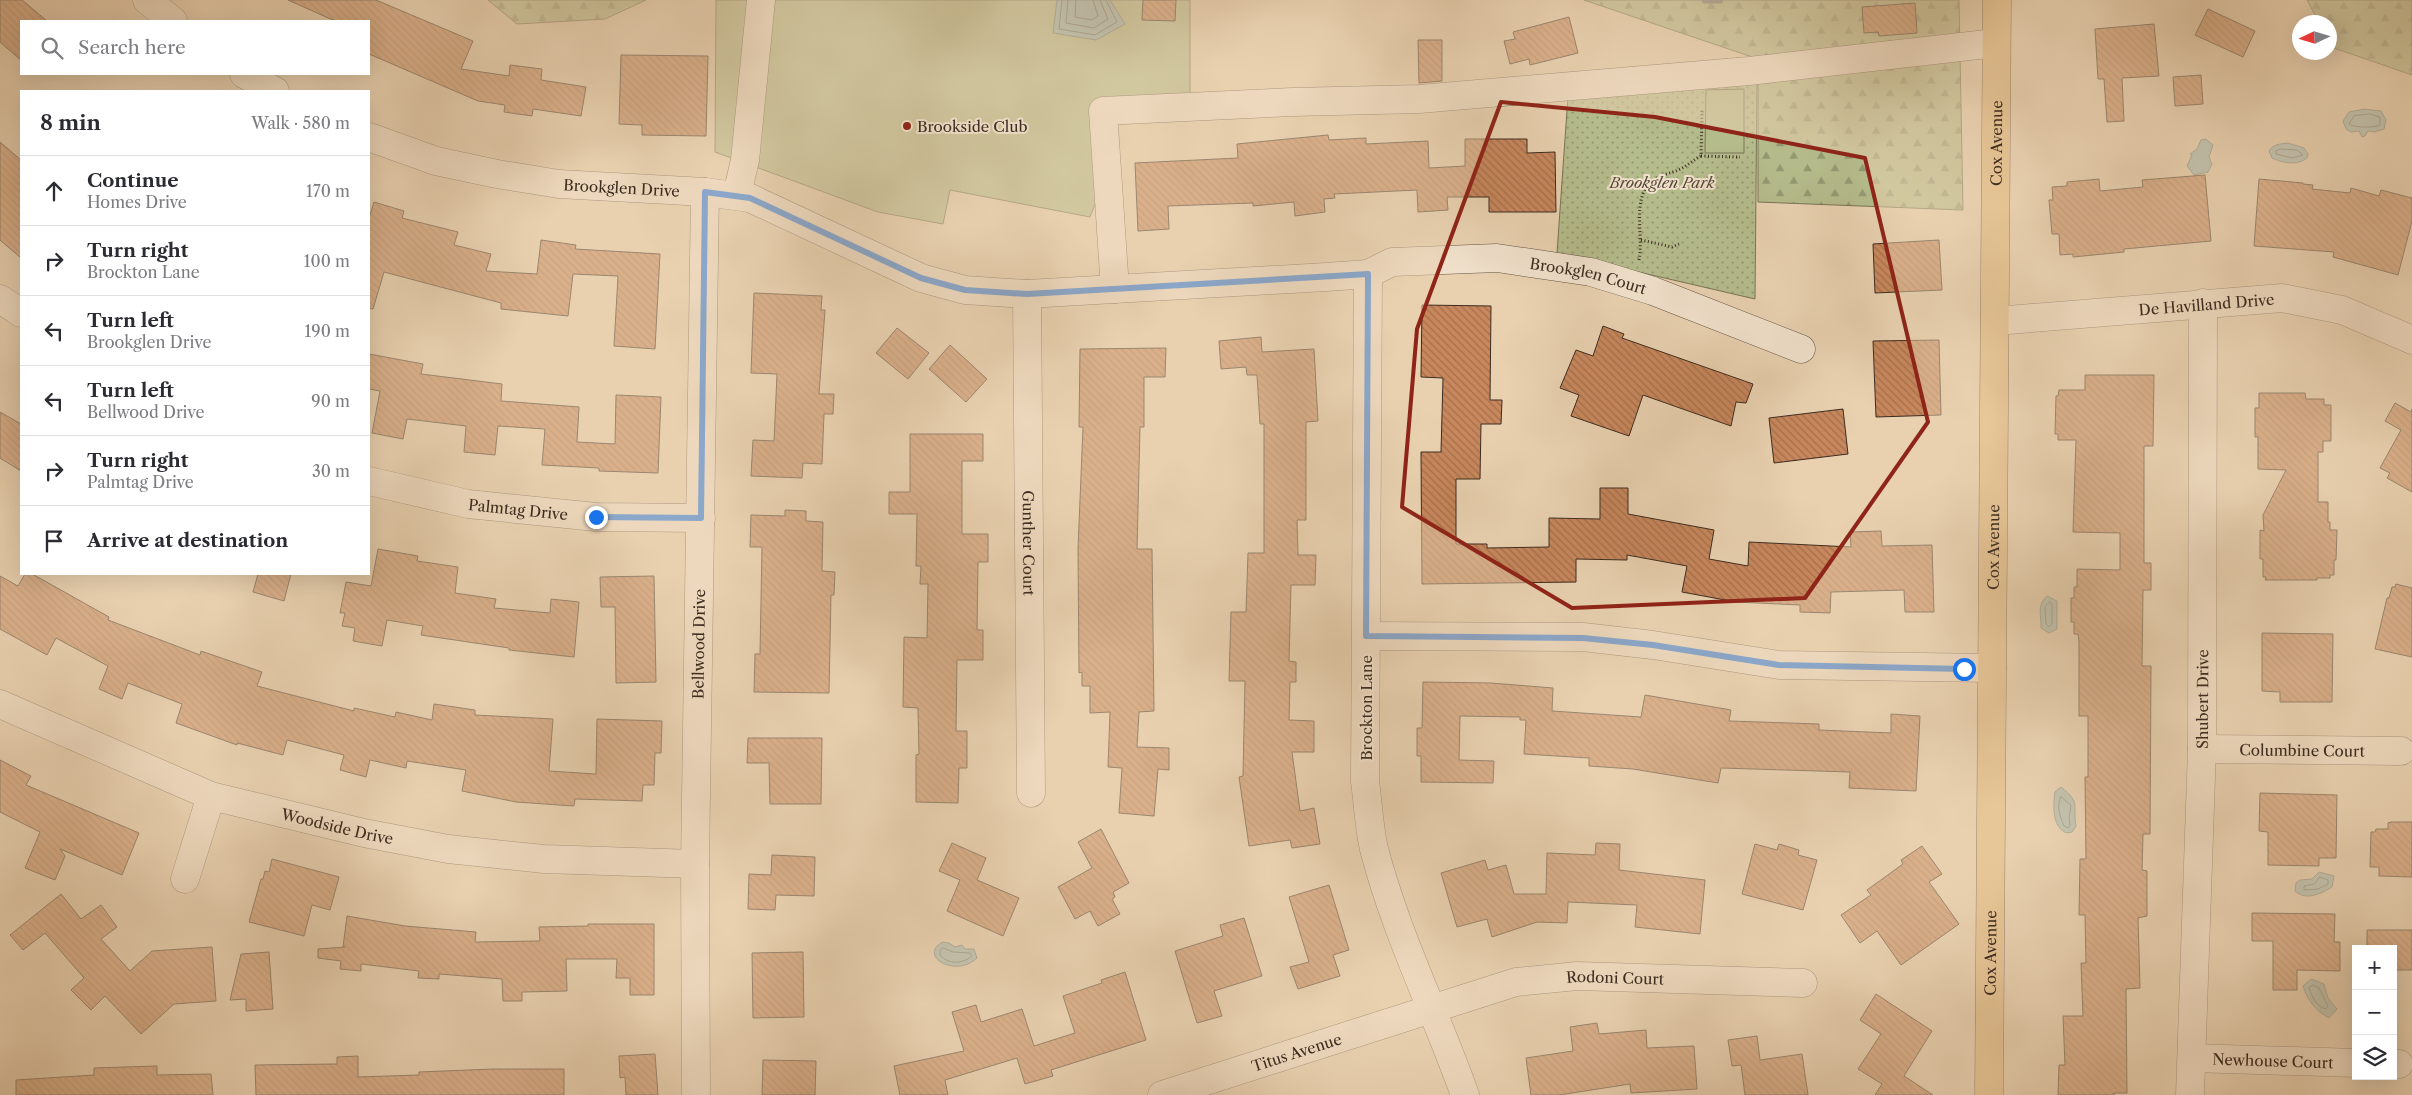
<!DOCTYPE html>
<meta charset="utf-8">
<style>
body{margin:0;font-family:"Libre Caslon Text",serif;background:#f2f2f3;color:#2b2b33}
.controls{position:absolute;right:15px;bottom:15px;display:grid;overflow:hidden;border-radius:0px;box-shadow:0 5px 20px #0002}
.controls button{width:45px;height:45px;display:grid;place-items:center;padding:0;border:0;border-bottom:1px solid #e1e1e2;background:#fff;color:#2b2b33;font:25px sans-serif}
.compass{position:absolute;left:2292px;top:15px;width:45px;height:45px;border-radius:50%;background:#fff;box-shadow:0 5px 20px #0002;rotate:266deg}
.stop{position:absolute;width:15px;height:15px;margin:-11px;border:4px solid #1a73e8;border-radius:50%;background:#fff}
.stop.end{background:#1a73e8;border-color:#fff;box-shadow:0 1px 5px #0008}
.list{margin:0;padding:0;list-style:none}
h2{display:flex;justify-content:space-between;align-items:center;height:65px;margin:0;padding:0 20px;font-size:21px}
h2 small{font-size:16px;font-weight:400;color:#7c7c81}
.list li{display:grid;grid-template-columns:32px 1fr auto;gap:15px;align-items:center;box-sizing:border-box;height:70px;padding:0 20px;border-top:1px solid #e1e1e2}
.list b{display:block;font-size:19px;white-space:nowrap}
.list p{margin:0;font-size:16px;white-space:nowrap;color:#7c7c81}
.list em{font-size:16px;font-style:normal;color:#7c7c81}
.icon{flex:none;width:28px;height:28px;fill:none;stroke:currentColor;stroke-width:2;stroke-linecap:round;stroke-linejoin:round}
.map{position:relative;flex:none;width:2412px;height:1095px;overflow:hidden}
.search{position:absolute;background:#fff;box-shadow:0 5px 20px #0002;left:20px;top:20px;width:350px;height:55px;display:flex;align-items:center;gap:12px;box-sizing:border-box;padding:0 18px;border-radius:0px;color:#7c7c81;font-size:19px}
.panel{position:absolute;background:#fff;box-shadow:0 5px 20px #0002;left:20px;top:90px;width:350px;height:485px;border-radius:0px}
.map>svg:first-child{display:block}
.grass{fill:url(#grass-dots);stroke:#787456}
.forest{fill:url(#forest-firs);stroke:#787456}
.garden{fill:#b5bc8c;stroke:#787456}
.water{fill:#99b6b2;stroke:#747f78}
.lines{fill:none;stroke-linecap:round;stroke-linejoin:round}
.shore{stroke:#6a7169;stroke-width:1}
.stream{stroke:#747f78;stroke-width:7}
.building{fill:url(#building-back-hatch);stroke:#3c2c20}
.minor-casing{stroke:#675544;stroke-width:29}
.major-casing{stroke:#3c2c20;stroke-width:29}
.path{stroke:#3c2c20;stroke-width:3;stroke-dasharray:1 2.5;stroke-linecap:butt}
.minor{stroke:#f1e1cc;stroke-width:28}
.major{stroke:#e4b878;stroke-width:28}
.route{stroke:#1a73e8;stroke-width:6}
.marked{fill:none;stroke:#8f2418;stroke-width:4;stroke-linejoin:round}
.poi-dot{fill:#8f2418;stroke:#f1e1cc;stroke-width:2}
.labels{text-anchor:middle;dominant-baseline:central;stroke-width:4;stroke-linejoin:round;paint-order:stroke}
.poi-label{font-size:15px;fill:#3c2c20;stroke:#f1e1cc;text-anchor:start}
.street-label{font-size:15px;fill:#3c2c20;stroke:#f1e1cc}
.park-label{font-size:15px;font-style:italic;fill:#544936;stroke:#f1e1cc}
</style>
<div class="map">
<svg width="2412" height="1095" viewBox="0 0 2412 1095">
<defs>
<pattern id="grass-dots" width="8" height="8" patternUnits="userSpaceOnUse" patternTransform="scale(1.25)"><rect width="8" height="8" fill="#b5bc8c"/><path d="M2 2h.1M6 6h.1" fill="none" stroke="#949972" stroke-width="1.8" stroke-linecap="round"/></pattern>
<pattern id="forest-firs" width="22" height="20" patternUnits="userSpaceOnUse" patternTransform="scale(1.25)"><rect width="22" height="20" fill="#b5bc8c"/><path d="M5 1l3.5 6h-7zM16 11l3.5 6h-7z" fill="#949972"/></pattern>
<pattern id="building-back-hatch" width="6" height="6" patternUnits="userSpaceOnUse" patternTransform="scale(1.25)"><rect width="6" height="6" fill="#c8875d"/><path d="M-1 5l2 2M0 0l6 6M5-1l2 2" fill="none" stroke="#a46f4c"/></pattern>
</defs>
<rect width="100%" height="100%" fill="#e9d1b0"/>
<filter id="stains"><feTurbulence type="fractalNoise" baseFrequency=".004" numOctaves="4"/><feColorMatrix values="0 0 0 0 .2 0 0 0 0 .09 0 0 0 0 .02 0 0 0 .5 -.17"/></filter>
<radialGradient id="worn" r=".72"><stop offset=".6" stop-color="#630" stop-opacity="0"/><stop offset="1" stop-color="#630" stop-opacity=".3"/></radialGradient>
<!-- grass -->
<path class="grass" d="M1757 83 1755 299 1557 253 1568 96Z"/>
<!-- forest -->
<path class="forest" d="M488 0H646L605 19 517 24Z
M1584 0H1959L1963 210 1758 202V59Z
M2307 0H2412V75L2334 48 2330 41V22H2319Z"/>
<!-- garden -->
<path class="garden" d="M716 0H1190V95L1116 99 1096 202 1090 217 950 190 943 224 878 212 715 152Z
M1744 89V153H1705L1706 90Z"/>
<!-- water -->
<path class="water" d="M1057 0H1110L1125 24 1096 40 1053 33Z
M2364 109 2381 111 2386 120 2384 129 2374 132 2368 131 2365 136 2362 137 2359 131 2351 132 2346 129 2343 121 2349 112Z
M2206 139 2213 145 2209 157 2212 164 2208 172 2194 175 2187 166 2192 155 2190 154 2197 149 2201 140Z
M2288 143 2304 148 2308 154 2307 158C2297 166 2283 163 2272 158L2269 151C2273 144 2280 144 2288 143Z
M2047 596 2057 601V629L2049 633 2041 628C2041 613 2037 605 2047 596Z
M2061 787C2082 804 2072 804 2076 826L2072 832 2067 833C2052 828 2053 805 2055 792Z
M2319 872 2334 876 2332 887C2321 894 2306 901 2295 891L2296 883 2300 880 2312 879Z
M943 942 949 943 955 947 962 945 965 949H974L977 958C955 979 917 955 943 942Z
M2311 979 2324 984 2328 998 2337 1009 2329 1018C2315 1010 2308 1001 2303 986Z"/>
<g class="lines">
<!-- shore -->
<path class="shore" d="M1062 0 1059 29 1095 35 1117 22 1106 0
M1068 0 1066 23 1094 28 1108 19 1100 0
M1076 0 1075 17 1092 20 1098 16 1093 0
M2370 114 2380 117V125C2374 128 2354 128 2349 124L2354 116Z
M2281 149 2297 150 2303 155 2292 158 2276 154V151Z
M2050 602 2052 604V624L2049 627 2046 624 2045 607Z
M2061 797 2071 805 2069 818 2070 826 2068 828 2064 826C2060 817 2056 805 2061 797Z
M2320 877 2328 880V884L2318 889 2304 890V886L2314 884Z
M943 948 953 952 970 953 972 956C963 964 948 965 940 955V951Z
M2313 985 2319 988 2328 1006 2326 1009C2317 1007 2312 997 2309 988Z"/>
<!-- stream -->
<path class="stream" d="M1705 0H1720"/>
</g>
<!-- building -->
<path class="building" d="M0 0H22L47 21H21V60L0 42Z
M288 0H376L473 41 461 69 509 76 510 65 542 69 541 80 586 87 581 116 533 109 532 116 504 112 505 105 478 101 369 54V21H335Z
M1143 0H1176L1175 21 1142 20Z
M1915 3 1917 33 1879 36 1878 32 1864 33 1862 7Z
M2208 9 2255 31 2243 57 2195 35Z
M1569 17 1578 53 1530 65 1529 59 1510 64 1504 41 1515 39 1513 32Z
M2154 24 2159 76 2122 78 2124 121 2107 122 2104 79H2098L2095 29Z
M1418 40H1442V81L1419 83Z
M621 55 708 56 706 136 642 135V125L619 124Z
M2201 75 2203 104 2175 106 2173 77Z
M1328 135 1329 140 1366 138V144L1428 141 1429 168 1465 166V139H1527V153L1555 152 1556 212H1489V197H1447L1448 210 1418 212 1417 190 1334 194 1335 198 1324 199 1325 212 1295 216 1294 202 1253 206V203L1168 206 1169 229 1138 231 1135 163 1238 158 1237 144Z
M0 142 21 160V258L0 240Z
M2205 175 2211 241 2124 249V252L2073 257V254L2060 255 2059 234H2052L2049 200H2053L2052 187 2067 186V182L2099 179 2100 191 2143 187 2142 180Z
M2259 179 2303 183V184L2313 185 2312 189 2350 193 2351 188 2379 196 2381 190 2412 198V221L2398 275 2333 257 2334 252 2254 246Z
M374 202 404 211 402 218 458 232 454 245 491 254 486 271 537 274 541 240 576 245 575 249 660 254 655 349 614 346 618 276 573 274 568 316 501 309V303L384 272 373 309 369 308V218Z
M1939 240 1942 290 1875 293 1873 244Z
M754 293 822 296 821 310H825L819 394H834L833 414H824L822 464 803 463 802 478 751 476 753 440 774 441 777 374 751 373Z
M1422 305 1491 306 1490 400H1502L1501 424H1481L1480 479H1456V544H1487V548L1549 547V518L1600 519V488H1628V514L1714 530 1709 559 1748 566 1749 542 1851 547 1850 532 1881 531 1882 546 1932 545 1934 612H1905L1904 590 1831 592 1830 613 1800 612V605L1736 602 1682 592 1687 566 1627 555V560L1576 559V582L1422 584 1421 452H1441L1443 378 1421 377Z
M1603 326 1624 334 1622 338 1753 384 1746 403 1736 402 1731 426 1643 395 1629 436 1571 416 1579 395 1560 388 1576 350 1593 356Z
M897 328 929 353 908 379 876 353Z
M1261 337 1262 352 1314 349 1318 421 1306 422V520H1297L1298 555H1316L1315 585H1291L1289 661 1296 662V682H1290L1289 720 1314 721V752H1292L1300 811 1314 808 1320 844 1292 848 1290 840 1249 846 1239 777 1243 776 1245 681H1229L1231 612H1246L1248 553H1264V424H1260L1257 375H1247L1246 367 1221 369 1219 341Z
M1939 340 1941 415 1876 417 1873 341Z
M950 345 987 379 966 402 929 369Z
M1166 348 1165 377H1144V427H1140L1137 549H1152L1154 711 1139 712 1137 747 1169 748V770L1158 769 1154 816 1119 813 1122 768 1108 767 1110 712 1090 713V686H1082V672L1079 673 1078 549 1083 427H1079L1080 349Z
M369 354 423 364 421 374 502 384 501 401 579 407 577 442 615 444 616 395 661 397 658 473 599 471V468L542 465 545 429 498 426 495 455 464 452 466 426 407 419 403 439 372 433 380 391 369 389Z
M2085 375H2154L2153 446H2144V563H2151V590H2143L2142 666H2151L2150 834H2143L2142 870 2147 871V916L2138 918 2140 988 2126 989 2127 1093H2114V1095H2058L2059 1065H2065L2063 1016H2083L2081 963H2086L2085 915H2079L2080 859H2086L2085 777H2088V716H2079V642L2078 634H2074V622H2071V598H2074V587H2077V569L2120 570V533L2073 532 2076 440H2058V434H2055L2056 396H2058L2059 390H2085Z
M2259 393H2305L2306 399H2324V405H2331V441H2323V452H2318V502H2328V522H2330V530H2337L2336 560H2334V575H2330V578H2317V580H2265L2266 577H2263V559H2260V530L2264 531 2263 515 2286 470 2258 469V437H2255V408H2259Z
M2395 403 2411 412 2412 409V492L2387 478 2390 473 2380 468 2401 430 2385 421Z
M1843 409 1848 454 1774 463 1769 418Z
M0 412 21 424V471L0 458Z
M910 434H983V461H962V534H988V562H978L977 630H983V660H957L956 731H967V768H959L958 803 916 802V755L919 754 918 708 903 707 904 637 927 638 928 584H920L921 566H916L917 514H889V492H910Z
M785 510 806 511V521L823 522 822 571 835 572 834 595H831L829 693 754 692 755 654H760L762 547H750L751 515 785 516Z
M378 549 418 556 417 561 458 567 455 593 496 599 494 608 550 613 551 599 579 602 574 657 509 650V648L421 635 423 626 387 620 382 646 353 641 355 628 342 626 345 613H340L346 582 371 586Z
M25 574H32L43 580 109 617 108 620 200 655 201 651 262 672 257 686 354 711V708L395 717 396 712 432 720 434 704 475 710V715L553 719 549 771 596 774 597 719 662 721 661 753H655L654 785H643L642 801 575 799 574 806 516 802 462 791 466 770 407 761 406 768 370 760 366 777 340 770 344 755 287 740 283 755 237 743V745L176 723 182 704 128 683 122 699 99 689 108 666 56 638 47 655 0 629V576L18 586Z
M258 574H291L284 601 253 592Z
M654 576 656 682 616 683 615 607H601L600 577Z
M2396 584 2412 588V657L2375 649 2387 598H2389L2392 587H2395Z
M2262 633 2333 634 2332 702H2280V692L2262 691Z
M1423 682 1491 683 1553 688 1552 711 1641 717 1645 695 1731 710 1729 721 1819 724V730L1891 733V714L1920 716 1916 791 1849 788 1850 772 1721 768 1718 783 1633 769 1589 766V758L1524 754 1526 720H1520V717L1460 716 1459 760 1494 761 1493 783 1421 782V756H1417V728H1422Z
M748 738H822L821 804H770L769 763H747Z
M0 760 31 776 26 785 139 833 122 875 60 849 65 856 55 880 25 868 40 832 0 812Z
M2260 793 2337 795 2336 858H2319V866L2268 865V832L2259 831Z
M2391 822H2412V877L2379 876V867H2370L2371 832H2375L2376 829H2388V823Z
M1101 829 1129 883 1113 892 1115 897 1112 899 1120 914 1098 926 1090 911 1075 919 1058 887 1092 868 1078 842Z
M952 843 986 858 977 880 1019 898 1003 936 947 911 960 880 939 871Z
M1596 843 1620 844 1619 870 1705 880 1700 934 1635 927 1637 905 1568 902 1567 923 1537 922 1492 937 1487 919 1457 927 1441 873 1485 860 1488 870 1506 865 1514 894H1546L1547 853 1595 855Z
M1755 844 1777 850 1779 844 1799 850 1798 855 1817 860 1803 910 1742 894Z
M1922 846 1942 874 1929 882 1959 924 1901 965 1877 931 1860 943 1841 915 1871 895 1867 890 1903 864 1901 860Z
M772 855 815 857 814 896 776 895 775 910 748 909 749 874 771 875Z
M272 859 339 877 330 910 312 905 304 936 249 922 261 879H263L265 871 269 872Z
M1329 885 1349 950 1333 955 1340 976 1298 989 1290 967 1309 962 1289 897Z
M61 894 81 919 101 905 117 927 101 939 130 971 152 951 212 947 216 1001 174 1004 141 1034 105 996 91 1010 71 990 84 978 45 933 23 950 10 935Z
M2252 913 2335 914 2334 942H2340V971L2297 970V990H2273V941H2252Z
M347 916 405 926 476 932 475 942 540 941 539 927 588 926V924H654V995H630V978H616L617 959H566L567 991 522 992V1001H503L502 979 439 974V979L418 978 419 971 361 964V971L340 969 341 961 318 958V949L345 947H343Z
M1244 918 1262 976 1214 991 1222 1016 1197 1023 1175 951 1223 936 1220 925Z
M2367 930H2412V970H2393V949H2367Z
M269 952 273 1009 246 1011V999L230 1000 241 954Z
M803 952 804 1017 753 1018 752 953Z
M1125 972 1146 1040 1051 1070 1053 1076 1025 1084 1017 1058 945 1080 948 1095H900L894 1066 964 1051 952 1012 976 1005 981 1022 1022 1009 1034 1046 1075 1033 1063 996 1102 983 1101 980Z
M1876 994 1932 1031 1904 1076 1933 1095H1875L1882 1084 1858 1069 1881 1034 1860 1020Z
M1597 1023 1599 1034 1646 1030 1647 1048 1694 1046 1697 1089 1631 1093 1630 1084 1559 1095H1531L1526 1058 1573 1051 1570 1027Z
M1757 1036 1760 1060 1802 1054 1808 1095H1745L1741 1065 1732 1066 1728 1040Z
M655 1054 658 1095H626L625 1077 620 1078 619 1056Z
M358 1056V1077L419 1075V1072L493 1069H564V1095H256L255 1065 337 1064V1057Z
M763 1060 816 1061 815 1095H762Z
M157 1066V1075L211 1074 213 1095H16V1080L94 1075V1068Z"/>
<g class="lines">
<defs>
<g id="minor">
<path d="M147 0 173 21"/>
<path d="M244 74 275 91"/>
<path id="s1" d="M369 137 436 161 497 174 559 184 705 192 750 198 921 278 965 290 1027 294 1326 277 1368 274 1392 262 1497 258 1591 272 1653 291 1801 349"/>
<path d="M737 195 745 160 761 0"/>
<path d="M1368 274 1365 781C1368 803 1369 827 1374 849 1396 934 1436 1013 1465 1095"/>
<path d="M1115 289 1103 111 1293 102 1419 99 1749 71 1996 43"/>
<path id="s2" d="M1027 294 1031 793"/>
<path d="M0 299 21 313"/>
<path id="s3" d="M1995 321 2282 298 2342 310 2412 340"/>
<path id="s4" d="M369 481 468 504 596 517 701 518"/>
<path d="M1366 636 1583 637 1653 645 1779 665 1992 668"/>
<path id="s5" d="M0 704 211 796 364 833 448 849 544 859 695 864"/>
<path id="s6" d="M2202 749 2401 751"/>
<path d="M185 879 211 796"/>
<path id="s7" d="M2192 1058 2356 1063"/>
<path d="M2393 1064H2399"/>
<path id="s8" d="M696 1095 695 864 705 192"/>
<path id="s9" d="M1162 1095 1516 982 1577 976 1803 983"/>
<path id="s10" d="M2190 1095 2202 749 2203 303"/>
</g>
<g id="major">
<path id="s11" d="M1989 1095 1997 0"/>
</g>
</defs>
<!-- minor casing -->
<use href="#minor" class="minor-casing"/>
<!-- major casing -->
<use href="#major" class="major-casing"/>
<!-- path -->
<path class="path" d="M1701 156 1740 157
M1641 240 1672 247 1679 244
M1639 260C1644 237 1631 198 1652 181 1659 175 1669 174 1678 170 1686 167 1693 160 1701 156L1702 109"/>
<!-- minor -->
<use href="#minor" class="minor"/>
<!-- major -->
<use href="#major" class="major"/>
</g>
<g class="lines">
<!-- route -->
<path class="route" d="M596 517 701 518 705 192 750 198 921 278 965 290 1027 294 1368 274 1366 636 1583 638 1653 645 1779 665 1964 669"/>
</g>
<!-- marked area -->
<path d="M0 0H2412V1095H0ZM1501 102 1655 117 1865 158 1928 422 1805 598 1572 608 1402 507 1417 329Z" fill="#e9d1b0" fill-opacity=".55" fill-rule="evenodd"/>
<path class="marked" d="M1501 102 1655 117 1865 158 1928 422 1805 598 1572 608 1402 507 1417 329Z"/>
<!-- markers -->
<circle class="poi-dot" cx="907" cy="126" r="5"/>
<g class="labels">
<!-- poi labels -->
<g class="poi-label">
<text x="917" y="126">Brookside Club</text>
</g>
<!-- street labels -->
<g class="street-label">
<text stroke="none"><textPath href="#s11" startOffset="952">Cox Avenue</textPath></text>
<text stroke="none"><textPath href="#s1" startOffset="259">Brookglen Drive</textPath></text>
<text stroke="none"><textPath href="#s1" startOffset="1251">Brookglen Court</textPath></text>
<text stroke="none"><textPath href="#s3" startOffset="212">De Havilland Drive</textPath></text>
<text stroke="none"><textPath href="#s4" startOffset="152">Palmtag Drive</textPath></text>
<text stroke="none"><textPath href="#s2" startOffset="249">Gunther Court</textPath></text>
<text stroke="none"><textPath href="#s11" startOffset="548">Cox Avenue</textPath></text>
<text stroke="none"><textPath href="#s8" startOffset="451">Bellwood Drive</textPath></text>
<text stroke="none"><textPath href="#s10" startOffset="396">Shubert Drive</textPath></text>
<text transform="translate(1366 708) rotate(-90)">Brockton Lane</text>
<text stroke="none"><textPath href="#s6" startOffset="100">Columbine Court</textPath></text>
<text stroke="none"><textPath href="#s5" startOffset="360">Woodside Drive</textPath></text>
<text stroke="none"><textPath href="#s11" startOffset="142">Cox Avenue</textPath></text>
<text stroke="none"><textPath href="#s9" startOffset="471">Rodoni Court</textPath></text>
<text stroke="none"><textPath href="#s9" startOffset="141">Titus Avenue</textPath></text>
<text stroke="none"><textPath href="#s7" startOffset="81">Newhouse Court</textPath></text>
</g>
<!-- park labels -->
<g class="park-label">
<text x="1662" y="182">Brookglen Park</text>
</g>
</g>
<rect width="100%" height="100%" filter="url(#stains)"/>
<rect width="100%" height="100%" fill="url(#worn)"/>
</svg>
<div class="controls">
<button>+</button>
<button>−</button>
<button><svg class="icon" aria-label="layers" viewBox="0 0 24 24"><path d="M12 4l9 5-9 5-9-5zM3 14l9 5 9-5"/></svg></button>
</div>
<svg class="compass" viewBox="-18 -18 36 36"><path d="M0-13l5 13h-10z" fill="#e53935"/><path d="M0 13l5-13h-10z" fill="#7c7c81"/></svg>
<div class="stop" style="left:1964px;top:669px"></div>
<div class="stop end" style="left:596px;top:517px"></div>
<div class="search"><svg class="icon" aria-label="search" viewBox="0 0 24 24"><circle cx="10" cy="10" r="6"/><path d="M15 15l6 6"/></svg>Search here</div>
<section class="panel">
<h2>8 min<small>Walk · 580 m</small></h2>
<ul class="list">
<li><svg class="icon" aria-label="ahead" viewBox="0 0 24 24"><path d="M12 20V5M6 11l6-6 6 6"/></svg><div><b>Continue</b><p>Homes Drive</p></div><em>170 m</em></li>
<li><svg class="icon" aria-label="right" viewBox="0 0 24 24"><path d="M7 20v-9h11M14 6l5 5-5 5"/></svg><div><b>Turn right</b><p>Brockton Lane</p></div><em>100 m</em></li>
<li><svg class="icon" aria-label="left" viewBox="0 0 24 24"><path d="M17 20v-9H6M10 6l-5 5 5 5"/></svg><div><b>Turn left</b><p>Brookglen Drive</p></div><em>190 m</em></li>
<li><svg class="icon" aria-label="left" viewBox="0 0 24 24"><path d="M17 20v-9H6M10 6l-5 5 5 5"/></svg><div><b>Turn left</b><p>Bellwood Drive</p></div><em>90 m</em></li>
<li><svg class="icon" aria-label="right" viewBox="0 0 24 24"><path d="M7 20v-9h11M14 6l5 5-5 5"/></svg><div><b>Turn right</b><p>Palmtag Drive</p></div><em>30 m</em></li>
<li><svg class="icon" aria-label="arrive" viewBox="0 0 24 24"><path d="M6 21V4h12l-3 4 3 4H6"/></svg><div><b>Arrive at destination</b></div></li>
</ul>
</section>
</div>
